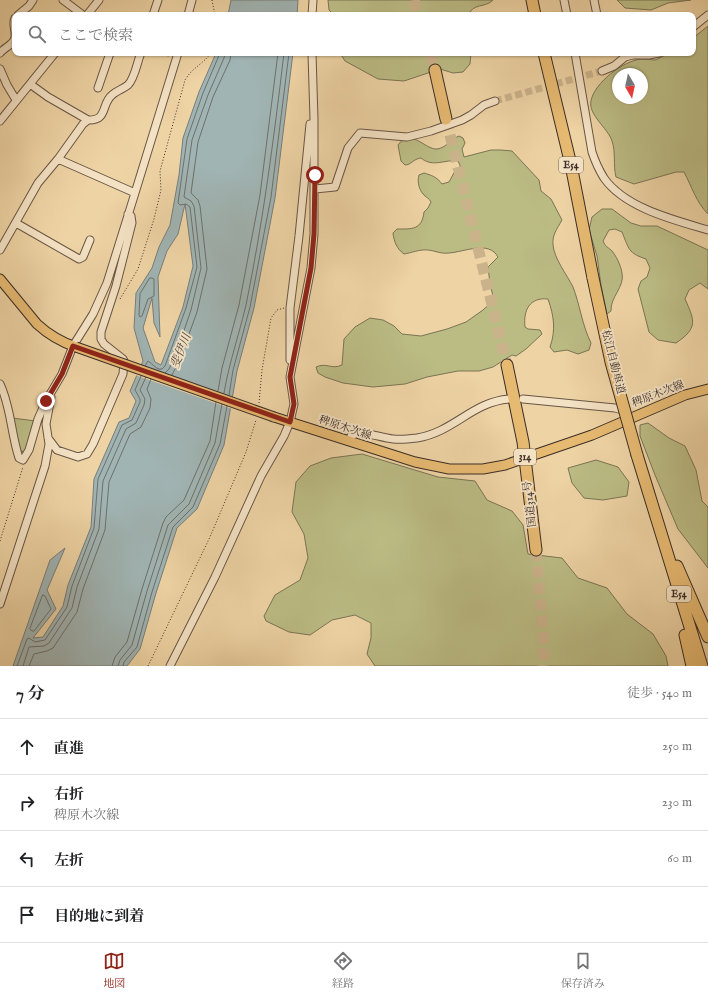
<!DOCTYPE html>
<html lang="ja">
<meta charset="utf-8">
<style>
body{margin:0;font-family:"IM FELL English","Noto Serif JP",serif;background:#f6f6f6;color:#202124}
.compass{position:absolute;left:612px;top:68px;width:36px;height:36px;border-radius:50%;background:#fff;box-shadow:0 1px 3px #0004;rotate:171deg}
.stop{position:absolute;width:12px;height:12px;margin:-9px;border:3px solid #8f2418;border-radius:50%;background:#fff}
.stop.end{background:#8f2418;border-color:#fff;box-shadow:0 1px 4px #0008}
.list{margin:0;padding:0;list-style:none}
h2{display:flex;justify-content:space-between;align-items:center;height:52px;margin:0;padding:0 16px;font-size:17px}
h2 small{font-size:13px;font-weight:400;color:#757577}
.list li{display:grid;grid-template-columns:26px 1fr auto;gap:12px;align-items:center;box-sizing:border-box;height:56px;padding:0 16px;border-top:1px solid #e0e0e0}
.list b{display:block;font-size:15px;white-space:nowrap}
.list p{margin:0;font-size:13px;white-space:nowrap;color:#757577}
.list em{font-size:13px;font-style:normal;color:#757577}
.icon{flex:none;width:22px;height:22px;fill:none;stroke:currentColor;stroke-width:2;stroke-linecap:round;stroke-linejoin:round}
.map{position:relative;flex:none;width:708px;height:666px;overflow:hidden}
.search{position:absolute;background:#fff;box-shadow:0 1px 3px #0004;left:12px;right:12px;top:12px;height:44px;display:flex;align-items:center;gap:10px;box-sizing:border-box;padding:0 14px;border-radius:8px;color:#757577;font-size:15px}
.sheet{height:276px;background:#fff}
nav{display:flex;justify-content:space-around;align-items:center;box-sizing:border-box;height:56px;border-top:1px solid #e0e0e0;background:#fff;font-size:11px;color:#757577}
nav a{display:grid;justify-items:center;gap:2px}
nav .on{color:#8f2418}
.map>svg:first-child{display:block}
.green{fill:#bbbb84;stroke:#7b7455;fill-rule:evenodd}
.water{fill:#a0b4b3;stroke:#787e7b;fill-rule:evenodd}
.pier{fill:#eed3a4}
.lines{fill:none;stroke-linecap:round;stroke-linejoin:round}
.shore{stroke:#6e706c;stroke-width:1}
.minor-tunnel{stroke:#cab28b;stroke-width:7;stroke-dasharray:7 3.5;stroke-linecap:butt}
.highway-tunnel{stroke:#cab28b;stroke-width:11;stroke-dasharray:11 5.5;stroke-linecap:butt}
.minor-casing{stroke:#685646;stroke-width:9}
.major-casing{stroke:#3b2d26;stroke-width:11}
.highway-casing{stroke:#3b2d26;stroke-width:13}
.path{stroke:#3b2d26;stroke-width:1;stroke-dasharray:1 2;stroke-linecap:butt}
.minor{stroke:#f4e2c4;stroke-width:7}
.major{stroke:#e7ba72;stroke-width:9}
.highway{stroke:#e7ba72;stroke-width:11}
.major-bridge-casing{stroke:#3b2d26;stroke-width:11;stroke-linecap:butt}
.highway-bridge-casing{stroke:#3b2d26;stroke-width:13;stroke-linecap:butt}
.major-bridge{stroke:#e7ba72;stroke-width:9}
.highway-bridge{stroke:#e7ba72;stroke-width:11}
.route{stroke:#8f2418;stroke-width:5}
.labels{text-anchor:middle;dominant-baseline:central;stroke-width:3.5;stroke-linejoin:round;paint-order:stroke}
.shield{fill:#f4e2c4;stroke:#726355;stroke-width:1}
.shield-label{font-size:10px;font-weight:bold;fill:#3b2d26}
.street-label{font-size:11px;fill:#3b2d26;stroke:#f4e2c4}
.water-label{font-size:12px;font-style:italic;fill:#4f4842;stroke:#f4e2c4}
</style>
<div class="map">
<svg width="708" height="666" viewBox="0 0 708 666">
<rect width="100%" height="100%" fill="#eed3a4"/>
<filter id="stains"><feTurbulence type="fractalNoise" baseFrequency=".005" numOctaves="4"/><feColorMatrix values="0 0 0 0 .2 0 0 0 0 .09 0 0 0 0 .02 0 0 0 .5 -.17"/></filter>
<radialGradient id="worn" r=".72"><stop offset=".6" stop-color="#630" stop-opacity="0"/><stop offset="1" stop-color="#630" stop-opacity=".3"/></radialGradient>
<!-- green -->
<path class="green" d="M328 0H493C486 8 472 3 469 15H356C349 12 341 13 334 15L329 10Z
M617 0H691L668 3 651 10 625 8Z
M708 26V214C696 202 692 187 684 172H676L634 184 616 177C613 165 616 152 612 141 608 128 588 115 591 101 594 83 624 60 642 59 646 59 651 60 655 60 659 59 664 55 669 54 676 51 686 53 693 53V38ZM618 74H642V98H618Z
M340 53H471L470 64 463 72 453 73 440 69 404 81 378 79 345 61Z
M459 136 463 138 465 143 462 149 464 157 491 150H501L512 151 539 180 541 191 551 199 562 220C557 229 552 235 553 245 554 258 567 275 573 287 580 305 582 325 591 343L589 350 578 354 567 350 554 352 550 347C556 330 554 316 548 299 530 297 523 310 525 327L528 329 540 330 542 334 526 349 516 356 512 355 493 367 479 371H458L427 377 405 384 373 387 343 383 325 377 318 373 316 367C327 362 331 370 342 365L344 339 355 327 370 318 383 320 394 326 402 334 421 336 447 329 466 322 483 310 494 300 490 284 488 267 498 257C489 240 464 252 449 253 441 254 436 251 428 250 420 249 411 253 404 254 397 249 394 242 393 233L397 229C412 229 422 230 424 212L428 208 431 202C429 198 427 198 424 195 419 190 417 182 419 175L424 173C431 175 437 177 442 184L449 182 455 171 460 169V165L458 161C445 159 433 168 421 158 413 159 411 165 405 165L401 161 398 145C411 127 425 150 437 149 446 148 451 139 459 136Z
M602 209H612L631 223 641 226H657L708 250V289L700 283 689 290 685 299C695 321 698 328 676 343L658 340 649 332 638 289 641 281 647 277 650 268 646 259C628 253 629 249 622 232L615 229 609 230 603 241C606 247 606 246 611 250 616 255 621 266 622 273 625 287 610 297 611 311L607 314 601 285 597 256 589 230 592 217Z
M12 418 36 421 25 453 20 450Z
M648 423 669 438 685 446 696 470 702 501 708 507V568L678 529 655 475 640 436V425Z
M362 454 438 477 475 481 487 500 512 511 523 525 528 554 562 558 578 578 607 588 627 614 653 634 666 656 668 666H375L367 654 371 638V623L355 615 332 620 310 635 289 632 266 621 264 616 275 595 300 580 308 558 304 534 292 512 296 482 310 466 331 458Z
M596 460 618 467 629 482 627 496 603 500 584 498 572 483 568 468Z"/>
<!-- water -->
<path class="water" d="M231 0H298L297 15H228Z
M216 53H293L275 198 254 308 237 371 224 445 197 509 177 528 156 593 140 649 127 666H13L50 560 65 548 47 590 56 609 33 638 43 637 63 606 68 585 91 527 94 479 119 422 129 418 136 401 130 391 143 361 134 328 136 293 152 268 159 247 170 225 179 175 183 138 199 92ZM185 204 193 266 183 307 161 365 155 362 143 328 152 298 154 323 160 337 158 277 167 251 178 234Z"/>
<!-- pier -->
<path class="pier" d="M139 365 234 399 232 409 135 375Z"/>
<g class="lines">
<!-- shore -->
<path class="shore" d="M150 278H152L154 279V296L148 299 142 316 140 317 139 315 140 294Z
M145 366 148 361C153 364 156 370 162 369L165 366 186 308 197 267 190 207 186 204 180 205 178 203 187 139 203 93 220 53
M165 373 169 369 175 357 191 310 201 268 194 206 191 201 184 197 192 140 208 95 224 58 225 53
M172 375 180 359 197 312 207 269 200 206 198 200 191 193 198 142 213 97 230 60 231 53
M218 391 222 368 239 305 260 195 278 53
M224 393C229 363 239 335 246 305 263 222 274 138 284 53
M229 395 233 370 250 307 271 197 289 53
M43 595 45 596 51 609 34 631H32L30 629Z
M17 666 27 639 29 638 35 642 45 640 67 607 72 586 94 528 98 479 122 425 132 420 140 402V399L135 390 141 376
M23 666 29 647 44 646 49 643 72 608 77 587 99 529 103 481 126 429 136 423 144 405 145 399 140 390 146 377
M29 666 34 654 47 651 53 648 77 612 83 589 105 530 109 482 130 434 141 427 150 408 151 399 147 389 151 379
M112 666 115 657 127 642 142 589 163 523 166 517 184 500 210 441 216 402
M118 666 120 660 132 645 147 591 168 525 189 504 215 443 222 404
M123 666 124 662 137 647 152 592 173 527 193 507 220 444 227 406"/>
<!-- minor-tunnel -->
<path class="minor-tunnel" d="M495 101 602 71"/>
<!-- highway-tunnel -->
<path class="highway-tunnel" d="M414 0 418 15
M430 53 435 70
M446 119 507 365
M536 550 544 647 543 666"/>
<defs>
<path id="minor" d="M63 0 83 15
M564 0 567 15
M594 0 597 15
M18 15 29 6 33 0
M87 15 99 0
M153 15 158 0
M188 15 192 0
M312 15 313 0
M693 27 708 15
M0 53C4 48 12 45 14 40 18 33 11 25 15 18
M575 53 592 152C595 161 599 170 604 178 625 208 674 220 708 230
M0 69 7 85 16 100
M602 71 614 66 625 57 633 55H649L659 53
M30 84 48 97 88 120C108 121 101 104 112 95 116 91 123 89 128 85 135 78 137 62 141 53
M98 88 110 53
M0 121 55 53
M315 189 335 187 348 148 360 133 407 137 431 131 462 120 471 115 484 105 495 101
M135 193 178 53
M16 223 79 259 83 257 90 240
M0 250 38 183 58 159 83 124 88 120
M290 360V308L299 236 310 124
M0 384C11 407 11 434 19 458L23 460 29 450 38 419 46 401 62 374 73 346 93 314 107 283 135 193 58 159
M523 399 615 408 626 411
M48 438 57 450 78 457 87 454 93 444 123 374 124 361 123 359 104 344 101 339V332L116 286 132 223 131 216 128 214
M349 441 351 436C363 429 379 438 393 439 401 440 409 439 417 438 454 432 472 402 509 399
M0 604 45 466 49 444 46 424 51 397
M170 666 215 577 261 476 284 436 290 422 294 404 290 377 311 268 314 234V119L312 53"/>
<path id="major" d="M0 279 37 324C49 335 61 342 76 347
M274 417 415 462 449 469H483L505 465 525 458 592 435 685 395 708 389"/>
<path id="highway" d="M532 0 535 15
M544 53 571 165 593 278
M435 70 446 119
M507 365 523 442 536 550
M637 455 702 666
M677 566 708 637
M685 635 692 666"/>
</defs>
<!-- minor casing -->
<use href="#minor" class="minor-casing"/>
<!-- major casing -->
<use href="#major" class="major-casing"/>
<!-- highway casing -->
<use href="#highway" class="highway-casing"/>
<!-- path -->
<path class="path" d="M212 0 215 15
M162 53 170 57
M120 299 138 269 154 219 161 190 160 171 185 80C192 68 203 64 211 53
M259 403 262 370 271 318 277 310 284 308
M0 541 23 467
M148 666 210 537 246 452 256 420"/>
<!-- minor -->
<use href="#minor" class="minor"/>
<!-- major -->
<use href="#major" class="major"/>
<!-- highway -->
<use href="#highway" class="highway"/>
<defs>
<path id="major-bridge" d="M76 347 274 417"/>
<path id="highway-bridge" d="M593 278 611 362 637 455"/>
</defs>
<!-- major-bridge casing -->
<use href="#major-bridge" class="major-bridge-casing"/>
<!-- highway-bridge casing -->
<use href="#highway-bridge" class="highway-bridge-casing"/>
<!-- major-bridge -->
<use href="#major-bridge" class="major-bridge"/>
<!-- highway-bridge -->
<use href="#highway-bridge" class="highway-bridge"/>
</g>
<g class="lines">
<!-- route -->
<path class="route" d="M46 401 62 374 73 346 290 422 294 404 290 377 311 268 314 234 315 175"/>
</g>
<g class="labels">
<!-- shield labels -->
<g class="shield">
<rect x="559" y="157" width="24" height="16" rx="3"/>
<rect x="514" y="449" width="22" height="16" rx="3"/>
<rect x="667" y="586" width="24" height="16" rx="3"/>
</g>
<g class="shield-label">
<text x="571" y="165">E54</text>
<text x="525" y="457">314</text>
<text x="679" y="594">E54</text>
</g>
<!-- street labels -->
<g class="street-label">
<text transform="translate(613 362) rotate(76)">松江自動車道</text>
<text transform="translate(658 394) rotate(-21)">稗原木次線</text>
<text transform="translate(345 428) rotate(18)">稗原木次線</text>
<text transform="translate(530 504) rotate(-97)">国道314号</text>
</g>
<!-- water labels -->
<g class="water-label">
<text transform="translate(181 351) rotate(-69)">斐伊川</text>
</g>
</g>
<rect width="100%" height="100%" filter="url(#stains)"/>
<rect width="100%" height="100%" fill="url(#worn)"/>
</svg>
<svg class="compass" viewBox="-18 -18 36 36"><path d="M0-13l5 13h-10z" fill="#e53935"/><path d="M0 13l5-13h-10z" fill="#757577"/></svg>
<div class="stop" style="left:315px;top:175px"></div>
<div class="stop end" style="left:46px;top:401px"></div>
<div class="search"><svg class="icon" aria-label="search" viewBox="0 0 24 24"><circle cx="10" cy="10" r="6"/><path d="M15 15l6 6"/></svg>ここで検索</div>
</div>
<section class="sheet">
<h2>7 分<small>徒歩 · 540 m</small></h2>
<ul class="list">
<li><svg class="icon" aria-label="ahead" viewBox="0 0 24 24"><path d="M12 20V5M6 11l6-6 6 6"/></svg><div><b>直進</b></div><em>250 m</em></li>
<li><svg class="icon" aria-label="right" viewBox="0 0 24 24"><path d="M7 20v-9h11M14 6l5 5-5 5"/></svg><div><b>右折</b><p>稗原木次線</p></div><em>230 m</em></li>
<li><svg class="icon" aria-label="left" viewBox="0 0 24 24"><path d="M17 20v-9H6M10 6l-5 5 5 5"/></svg><div><b>左折</b></div><em>60 m</em></li>
<li><svg class="icon" aria-label="arrive" viewBox="0 0 24 24"><path d="M6 21V4h12l-3 4 3 4H6"/></svg><div><b>目的地に到着</b></div></li>
</ul>
</section>
<nav>
<a class="on"><svg class="icon" aria-label="map" viewBox="0 0 24 24"><path d="M3 6l6-2 6 2 6-2v14l-6 2-6-2-6 2zM9 4v14M15 6v14"/></svg>地図</a>
<a><svg class="icon" aria-label="directions" viewBox="0 0 24 24"><path d="M12 3l9 9-9 9-9-9zM9 14v-3h6M13 9l2 2-2 2"/></svg>経路</a>
<a><svg class="icon" aria-label="saved" viewBox="0 0 24 24"><path d="M7 4h10v16l-5-4-5 4z"/></svg>保存済み</a>
</nav>
